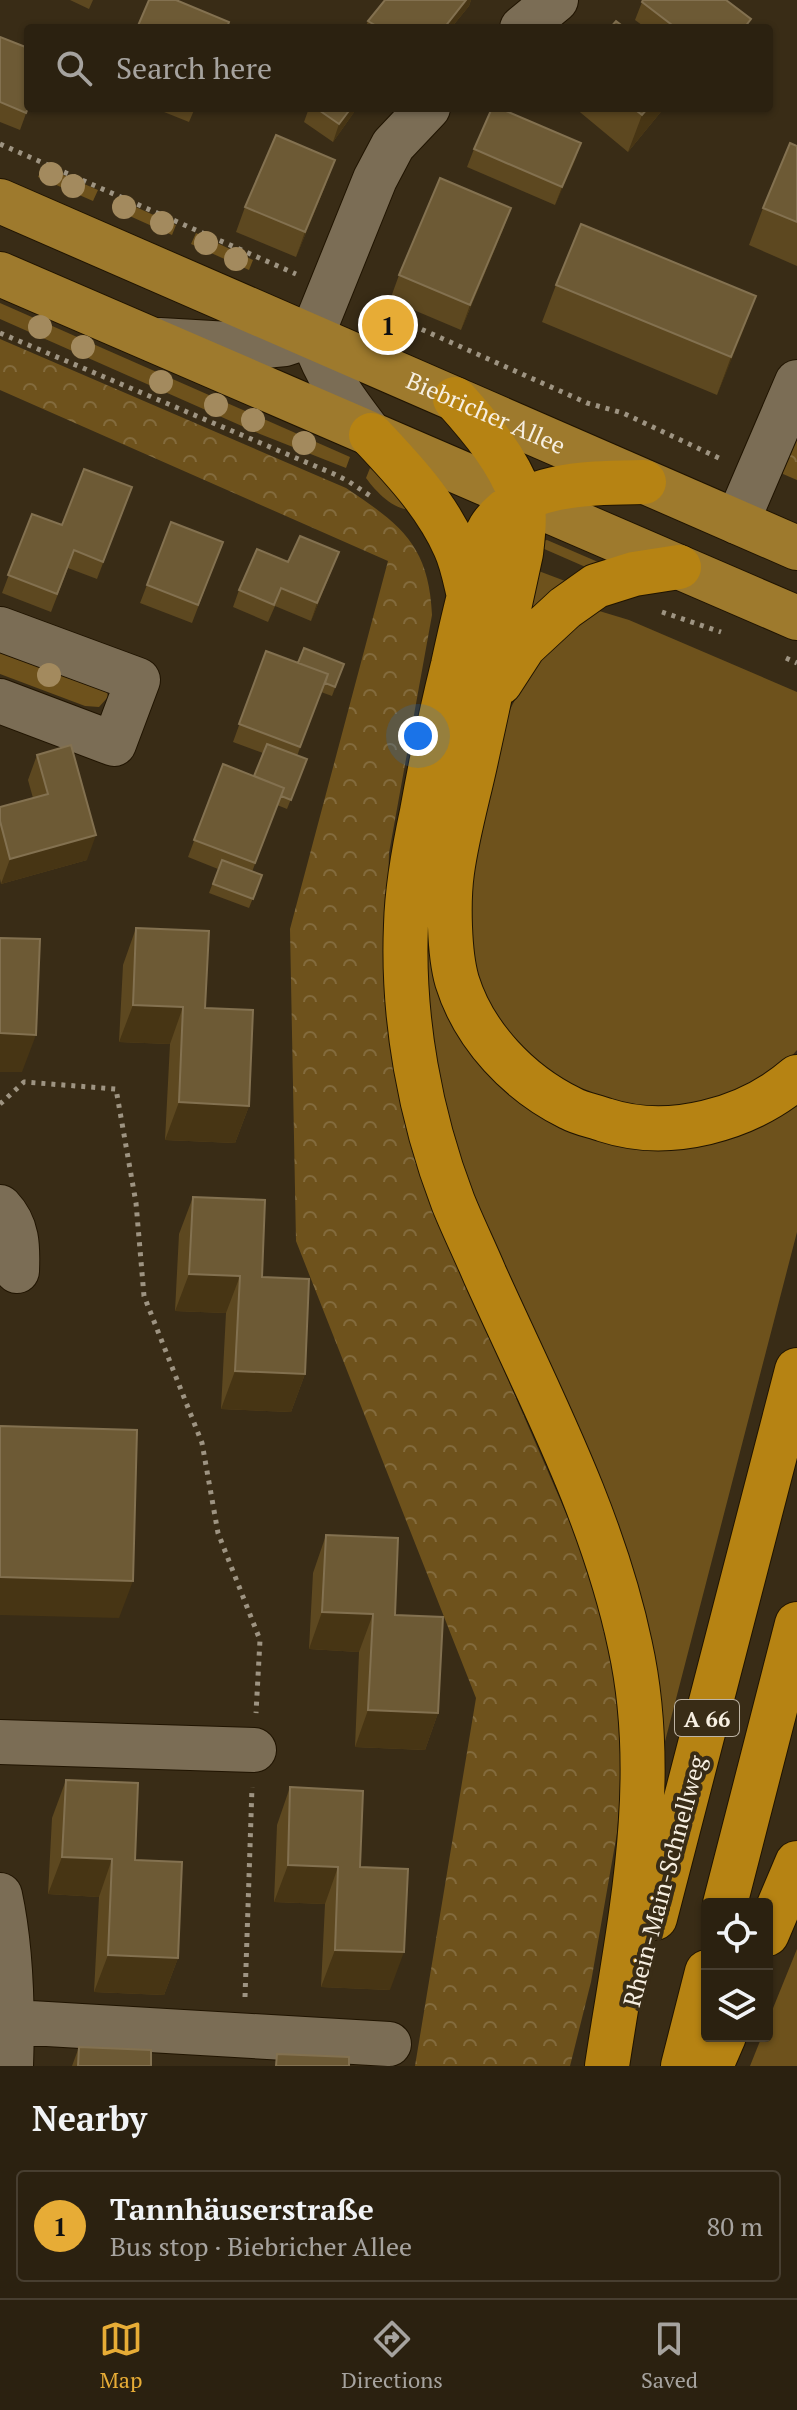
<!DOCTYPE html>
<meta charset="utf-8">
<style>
body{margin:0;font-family:"PT Serif",serif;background:#372e1e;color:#f1f3f6}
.controls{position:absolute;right:24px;bottom:24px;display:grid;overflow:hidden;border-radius:8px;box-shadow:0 2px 6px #0004}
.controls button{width:72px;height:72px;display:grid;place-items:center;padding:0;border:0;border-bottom:2px solid #473e30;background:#2b2110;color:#f1f3f6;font:40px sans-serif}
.you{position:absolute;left:418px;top:736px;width:28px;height:28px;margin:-20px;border:6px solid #fff;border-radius:50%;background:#1a73e8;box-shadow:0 0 0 12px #1a73e833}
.badge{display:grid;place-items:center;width:52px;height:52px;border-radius:50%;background:#e7ac36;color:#111;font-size:26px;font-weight:700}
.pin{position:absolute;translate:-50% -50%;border:4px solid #fff;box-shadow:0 2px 8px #0006}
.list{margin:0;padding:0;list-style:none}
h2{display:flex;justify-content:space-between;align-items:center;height:104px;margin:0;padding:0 32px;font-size:34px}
h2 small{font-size:26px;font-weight:400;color:#a6a39f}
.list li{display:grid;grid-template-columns:52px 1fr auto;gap:24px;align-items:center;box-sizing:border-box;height:112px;margin:0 16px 16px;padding:0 16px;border:2px solid #473e30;border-radius:8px}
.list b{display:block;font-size:30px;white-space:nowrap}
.list p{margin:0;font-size:26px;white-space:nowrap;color:#a6a39f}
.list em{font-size:26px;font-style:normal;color:#a6a39f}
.icon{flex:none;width:44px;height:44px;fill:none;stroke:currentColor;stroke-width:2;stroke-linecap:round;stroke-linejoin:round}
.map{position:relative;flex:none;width:797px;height:2066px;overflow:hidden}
.search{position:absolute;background:#2b2110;box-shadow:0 2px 6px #0004;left:24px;right:24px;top:24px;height:88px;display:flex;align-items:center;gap:20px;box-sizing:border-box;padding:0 28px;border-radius:8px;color:#a6a39f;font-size:30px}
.sheet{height:232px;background:#2b2110}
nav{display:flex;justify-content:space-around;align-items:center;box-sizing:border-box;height:112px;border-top:2px solid #473e30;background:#2b2110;font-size:22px;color:#a6a39f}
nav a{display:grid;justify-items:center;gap:4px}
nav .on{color:#e7ac36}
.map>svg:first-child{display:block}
.grass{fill:#6e521c}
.forest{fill:url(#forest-crowns)}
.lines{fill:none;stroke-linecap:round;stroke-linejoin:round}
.minor-casing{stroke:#201401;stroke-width:46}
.major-casing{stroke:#201401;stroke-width:46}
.highway-casing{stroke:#201401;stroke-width:46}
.path{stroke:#9e9482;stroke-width:5;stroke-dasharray:4 6;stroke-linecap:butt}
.minor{stroke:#7b6d55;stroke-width:44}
.major{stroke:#9e7a2d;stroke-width:44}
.highway{stroke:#b68313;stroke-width:44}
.tree{fill:#a38a5e}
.wall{fill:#5d4820}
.shaded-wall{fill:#473514}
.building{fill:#6d5a35;stroke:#837150;stroke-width:2}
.labels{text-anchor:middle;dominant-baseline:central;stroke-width:8;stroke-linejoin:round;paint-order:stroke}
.shield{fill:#392c16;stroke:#beb4a4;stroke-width:2}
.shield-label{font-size:22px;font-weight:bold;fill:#f7efe1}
.street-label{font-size:24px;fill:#f7efe1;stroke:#392c16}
</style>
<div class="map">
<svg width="797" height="2066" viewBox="0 0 797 2066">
<defs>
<pattern id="forest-crowns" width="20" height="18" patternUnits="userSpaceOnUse" patternTransform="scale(2)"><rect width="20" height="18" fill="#6e521c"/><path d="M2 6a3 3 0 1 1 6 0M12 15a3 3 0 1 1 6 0" fill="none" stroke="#836b3d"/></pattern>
</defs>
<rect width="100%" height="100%" fill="#392c16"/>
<!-- grass -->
<path class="grass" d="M43 166 98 190 93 201 38 177Z
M118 199 176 225 172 235 114 209Z
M196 233 253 260 249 270 191 244Z
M0 303 350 457 346 468 260 434 0 319Z
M370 468 393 488 411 510C393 509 377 493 366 478Z
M547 540 605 565 597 572 542 548V541Z
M497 560 498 733 520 690 549 649 596 610 629 620 797 692V1050L780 1069 797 1098V1232L662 1753 468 1212 414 978Z
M536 570 573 584 528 622Z
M0 642 105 682 108 697 99 707 85 706 0 674Z
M797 1949V2066H750L762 2036H767V2023Z"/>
<!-- forest -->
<path class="forest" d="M0 339 346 488C400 524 429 545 432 615L389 853 386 965 449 1244 592 1573 620 1705 624 1744 617 1833 591 1982 570 2066H415L476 1698 296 1241 290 929 388 561 0 390Z
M797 414V480L783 474 781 450Z"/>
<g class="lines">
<defs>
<path id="minor" d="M522 28 556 0
M160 340 264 346 285 344 312 335
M371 435C344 400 327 377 312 335L375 179 393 145 428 108
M737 522 797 382
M0 629 138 680 114 744 0 701
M0 1207C18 1226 18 1246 17 1271
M0 1742 254 1750
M0 1895C12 1951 13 2009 11 2066
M13 2022 389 2044"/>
<g id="major">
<path id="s1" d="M0 201 797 548"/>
<path d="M0 274 797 618"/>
</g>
<path id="highway" d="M455 399C481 428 508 460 521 497 526 514 523 536 521 553 506 622 491 691 476 760 468 797 457 835 452 872 448 901 449 953 457 981 474 1036 519 1083 570 1108 581 1114 594 1116 605 1120 669 1141 747 1120 797 1077
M371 435C402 468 436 504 455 547 462 562 465 579 469 596
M500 683 524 646 565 608 596 586 634 574 679 567
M725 1904 797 1624
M655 1918 797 1370
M767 1934 797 1863
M607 2066C628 1927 661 1785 630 1645 603 1516 539 1395 485 1275 475 1251 463 1227 453 1202 420 1116 402 1018 406 925 407 887 414 849 422 812 431 762 441 713 453 665 460 633 467 601 476 570 480 556 482 541 490 528 520 481 595 483 644 482
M683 2066 707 1972
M711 2066 724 2036"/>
</defs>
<!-- minor casing -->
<use href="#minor" class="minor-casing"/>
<!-- major casing -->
<use href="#major" class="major-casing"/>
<!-- highway casing -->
<use href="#highway" class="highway-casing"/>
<!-- path -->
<path class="path" d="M0 144 296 274
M367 305 587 403 623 413 721 459
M0 333 334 474 348 481 372 497
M662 612 721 632
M786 658 797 663
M0 1104 24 1082 116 1089 136 1203 144 1296 202 1443 218 1533 260 1640 256 1713
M245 1997 252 1787"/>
<!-- minor -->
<use href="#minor" class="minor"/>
<!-- major -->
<use href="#major" class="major"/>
<!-- highway -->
<use href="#highway" class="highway"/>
</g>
<!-- trees -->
<g class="tree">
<circle cx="51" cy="174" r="12"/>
<circle cx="73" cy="186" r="12"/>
<circle cx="124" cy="207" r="12"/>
<circle cx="162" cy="223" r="12"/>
<circle cx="206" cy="243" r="12"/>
<circle cx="236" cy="259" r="12"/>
<circle cx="40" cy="327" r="12"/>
<circle cx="83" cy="347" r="12"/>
<circle cx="161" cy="382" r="12"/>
<circle cx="216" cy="405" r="12"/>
<circle cx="253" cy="420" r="12"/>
<circle cx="304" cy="443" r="12"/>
<circle cx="49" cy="675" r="12"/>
</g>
<!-- wall -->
<path class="wall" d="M70 0H93L89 9Z
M385 0H471L469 6 451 28H365L368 21Z
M642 2 748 28H646L635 20Z
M0 37 28 108 20 130 0 122Z
M154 108H195L189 122Z
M309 108H357L333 142 304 122Z
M575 108H664L628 152Z
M581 143 555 205 467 167 474 149Z
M797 146V266L749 245 763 208Z
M326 184 296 257 236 232 245 207Z
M511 208 502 232 461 330 390 300 399 275Z
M556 285 756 296 717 395 542 322Z
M132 487 97 579 68 568 51 612 2 593 32 514 62 525Z
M171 522 223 542 192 623 140 603Z
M339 552 311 621 275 606 268 622 233 607 239 590 288 562Z
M266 651 298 663 344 664 332 696 321 692 297 756 307 759 287 809 277 805 252 872 262 875 249 908 209 893 218 869 188 857 223 764 254 776 263 753 233 742Z
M37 755 87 860 1 884 0 879V807L33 798 28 780Z
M136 928 205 1008 249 1106 235 1143 165 1140 170 1044 119 1042 123 965Z
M193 1197 262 1277 305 1374 291 1412 221 1409 226 1313 175 1311 179 1234Z
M326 1535 395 1615 438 1713 425 1750 355 1747 359 1652 309 1649 313 1573Z
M66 1780 135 1860 178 1958 164 1995 94 1992 99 1897 48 1894 52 1818Z
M290 1787 360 1867 390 1990 321 1987 325 1904 274 1902 277 1825Z
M79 2047 151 2066H72Z"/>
<!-- shaded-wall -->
<path class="shaded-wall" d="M466 0H471L469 6 451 28H444Z
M351 108H357L333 142 339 124Z
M648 108H664L628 152 642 115Z
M581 143 575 161 555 205 562 187Z
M335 160 326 184 296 257 305 232Z
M511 208 502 232 461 330 470 305Z
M756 296 742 334 717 395 731 357Z
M339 552 332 570 311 621 317 603Z
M96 835 87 860 1 884 10 859Z
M133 1005 183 1007 170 1044 119 1042Z
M0 1033 36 1035 22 1072H0Z
M179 1102 249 1106 235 1143 165 1140Z
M189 1274 240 1276 226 1313 175 1311Z
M235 1371 305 1374 291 1412 221 1409Z
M0 1577 133 1581 119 1618 0 1615Z
M322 1612 373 1614 359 1652 309 1649Z
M368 1710 438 1713 425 1750 355 1747Z
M62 1857 112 1859 99 1897 48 1894Z
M288 1865 338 1867 325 1904 274 1902Z
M335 1950 404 1952 390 1990 321 1987Z
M108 1955 178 1958 164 1995 94 1992Z"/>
<!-- building -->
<path class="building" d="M149 0H176L229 22 227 28H137Z
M385 0H466L444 28H380L368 21Z
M643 0H726L751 19 744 28H676L642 2Z
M616 21 625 28H610Z
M0 37 28 48V108L26 113 0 102Z
M316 108H351L339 124Z
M492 108H499L581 143 562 187 474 149Z
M633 108H648L642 115Z
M276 135 335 160 305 232 245 207Z
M790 143 797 146V222L763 208Z
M440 178 511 208 470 305 399 275Z
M581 224 756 296 731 357 556 285Z
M84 469 132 487 103 562 74 550 57 594 8 575 32 514 62 525Z
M171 522 223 542 198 605 147 585Z
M300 536 339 552 317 603 281 588 274 605 239 590 257 549 288 562Z
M304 648 344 664 335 687 325 683 328 674 298 663Z
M266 651 328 674 300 747 239 724Z
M267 744 307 759 291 800 281 796 284 788 254 776Z
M71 745 96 835 10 859 0 821V807L48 794 37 755Z
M223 764 284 788 255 863 194 840Z
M222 860 262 875 253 899 213 884Z
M136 928 209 931 205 1008 253 1010 249 1106 179 1102 183 1007 133 1005Z
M0 938 40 939 36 1035 0 1033Z
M193 1197 265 1200 262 1277 309 1279 305 1374 235 1371 240 1276 189 1274Z
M0 1426 137 1430 133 1581 0 1577Z
M326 1535 398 1538 395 1615 443 1617 438 1713 368 1710 373 1614 322 1612Z
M66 1780 138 1783 135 1860 182 1862 178 1958 108 1955 112 1859 62 1857Z
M290 1787 363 1791 360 1867 408 1869 404 1952 335 1950 338 1867 288 1865Z
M79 2047 151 2050V2066H78Z
M277 2054 349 2057V2066H276Z"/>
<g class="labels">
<!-- shield labels -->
<rect class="shield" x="675" y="1700" width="64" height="36" rx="6"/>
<g class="shield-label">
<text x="707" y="1718">A 66</text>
</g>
<!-- street labels -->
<g class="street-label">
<text stroke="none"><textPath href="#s1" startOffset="530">Biebricher Allee</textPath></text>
<text transform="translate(664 1881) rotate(-75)">Rhein-Main-Schnellweg</text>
</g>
</g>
</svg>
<div class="controls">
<button><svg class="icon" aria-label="locate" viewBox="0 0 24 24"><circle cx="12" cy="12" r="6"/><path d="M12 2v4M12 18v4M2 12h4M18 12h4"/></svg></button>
<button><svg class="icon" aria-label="layers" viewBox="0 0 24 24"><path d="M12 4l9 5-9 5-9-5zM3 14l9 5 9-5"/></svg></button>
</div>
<div class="you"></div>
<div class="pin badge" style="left:388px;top:325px">1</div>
<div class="search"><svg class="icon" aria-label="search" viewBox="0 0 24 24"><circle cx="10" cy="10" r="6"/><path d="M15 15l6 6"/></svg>Search here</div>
</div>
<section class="sheet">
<h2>Nearby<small></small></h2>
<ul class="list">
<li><span class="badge">1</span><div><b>Tannhäuserstraße</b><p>Bus stop · Biebricher Allee</p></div><em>80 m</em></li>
</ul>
</section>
<nav>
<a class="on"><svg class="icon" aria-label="map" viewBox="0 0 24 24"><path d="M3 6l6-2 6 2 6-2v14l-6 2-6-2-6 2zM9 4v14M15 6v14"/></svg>Map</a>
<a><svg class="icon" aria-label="directions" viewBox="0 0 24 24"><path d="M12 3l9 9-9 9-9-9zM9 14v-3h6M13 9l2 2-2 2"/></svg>Directions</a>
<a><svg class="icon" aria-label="saved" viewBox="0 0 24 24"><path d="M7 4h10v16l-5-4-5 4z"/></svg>Saved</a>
</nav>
